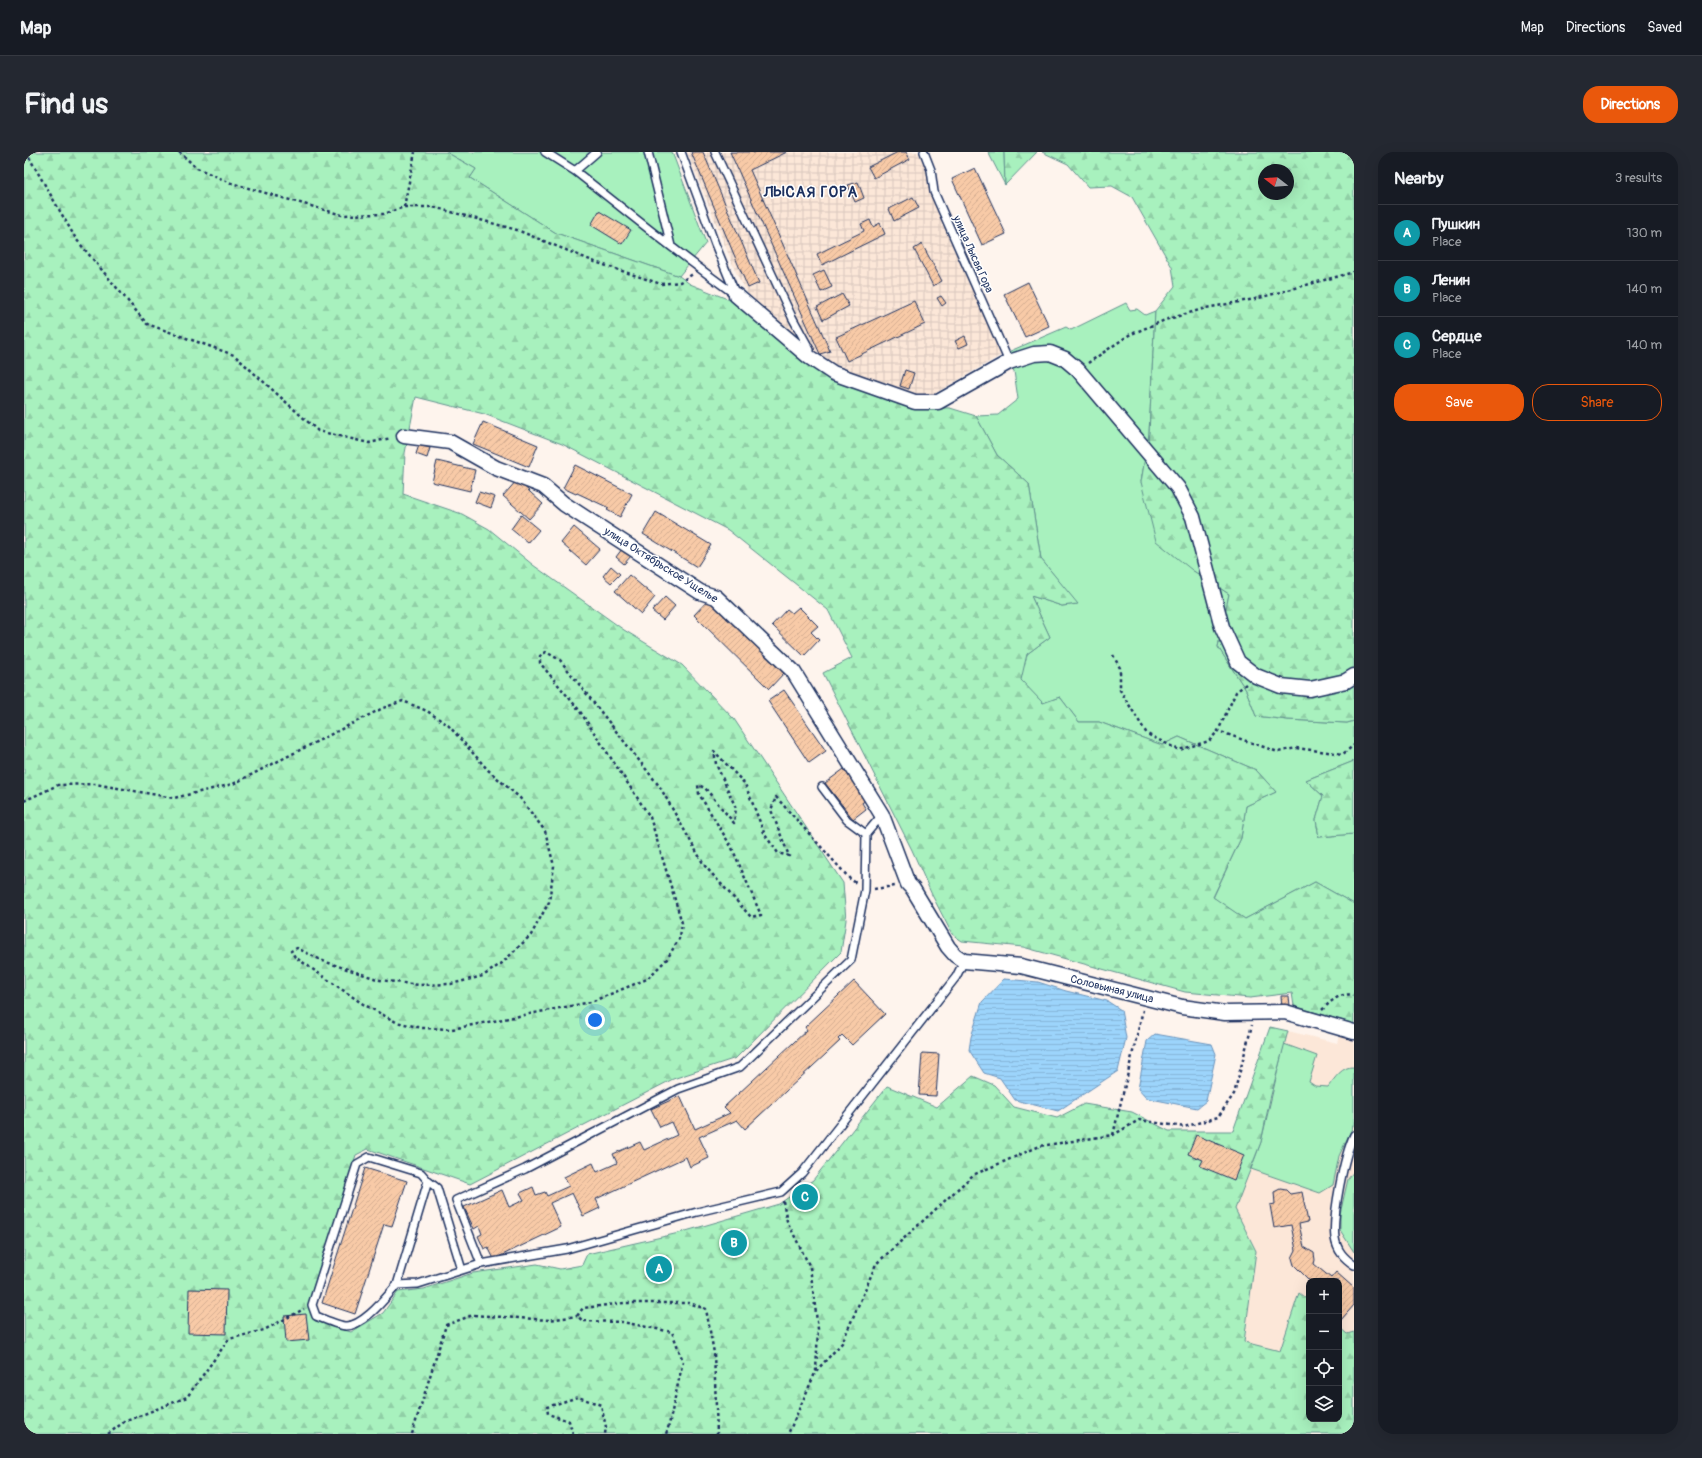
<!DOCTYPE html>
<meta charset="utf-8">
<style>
body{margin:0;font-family:Pangolin,sans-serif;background:#242831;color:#f1f3f6}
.controls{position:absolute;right:12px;bottom:12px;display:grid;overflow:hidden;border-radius:8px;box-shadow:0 4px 16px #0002}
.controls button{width:36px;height:36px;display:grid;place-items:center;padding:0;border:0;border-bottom:1px solid #363941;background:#171b24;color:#f1f3f6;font:20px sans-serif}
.compass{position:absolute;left:1234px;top:12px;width:36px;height:36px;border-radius:50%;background:#171b24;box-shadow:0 4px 16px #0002;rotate:287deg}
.you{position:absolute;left:571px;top:868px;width:14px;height:14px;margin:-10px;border:3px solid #fff;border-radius:50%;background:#1a73e8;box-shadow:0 0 0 6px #1a73e833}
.badge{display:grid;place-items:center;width:26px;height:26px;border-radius:50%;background:#ea580c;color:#fff;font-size:13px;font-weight:700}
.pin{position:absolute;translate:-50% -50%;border:2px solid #fff;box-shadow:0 1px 4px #0006}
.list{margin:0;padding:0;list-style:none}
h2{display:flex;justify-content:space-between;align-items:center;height:52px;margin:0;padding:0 16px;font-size:17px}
h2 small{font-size:13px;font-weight:400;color:#9ea1a6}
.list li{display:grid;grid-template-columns:26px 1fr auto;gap:12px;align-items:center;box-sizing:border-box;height:56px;padding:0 16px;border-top:1px solid #363941}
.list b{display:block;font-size:15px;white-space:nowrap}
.list p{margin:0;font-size:13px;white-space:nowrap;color:#9ea1a6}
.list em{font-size:13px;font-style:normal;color:#9ea1a6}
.actions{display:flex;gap:8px;padding:12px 16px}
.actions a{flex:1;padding:9px 0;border:1px solid #ea580c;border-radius:16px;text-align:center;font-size:14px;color:#ea580c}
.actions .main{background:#ea580c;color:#fff}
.icon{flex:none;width:22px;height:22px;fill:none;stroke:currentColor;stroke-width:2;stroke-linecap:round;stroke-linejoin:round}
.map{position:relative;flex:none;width:1330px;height:1282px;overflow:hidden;border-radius:16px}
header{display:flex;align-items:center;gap:24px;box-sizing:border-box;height:56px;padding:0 20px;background:#171b24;border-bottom:1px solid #363941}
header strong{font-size:19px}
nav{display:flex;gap:22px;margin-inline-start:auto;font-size:14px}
.intro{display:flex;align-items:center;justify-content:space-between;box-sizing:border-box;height:96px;padding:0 24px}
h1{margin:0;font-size:28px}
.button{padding:10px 18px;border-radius:16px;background:#ea580c;color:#fff;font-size:14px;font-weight:700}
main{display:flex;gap:24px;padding:0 24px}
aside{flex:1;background:#171b24;border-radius:16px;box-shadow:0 4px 16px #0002}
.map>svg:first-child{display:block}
.built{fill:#fce7d8}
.industrial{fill:url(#industrial-grid)}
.grass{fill:#a8f1be;stroke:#62908e}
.forest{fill:url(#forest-firs);stroke:#62908e;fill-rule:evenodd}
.water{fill:url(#water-rules);stroke:#6892bc}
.building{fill:url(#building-hatch);stroke:#1b2f5e}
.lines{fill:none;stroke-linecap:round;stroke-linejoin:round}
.service-casing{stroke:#1b2f5e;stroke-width:10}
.minor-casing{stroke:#1b2f5e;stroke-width:17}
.path{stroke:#1b2f5e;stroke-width:2.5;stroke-dasharray:3 3;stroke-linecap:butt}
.service{stroke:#fff;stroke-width:7}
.minor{stroke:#fff;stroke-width:14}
.labels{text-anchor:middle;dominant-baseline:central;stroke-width:3;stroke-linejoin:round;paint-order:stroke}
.street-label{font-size:11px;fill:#1b2f5e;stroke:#fff}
.district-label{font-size:15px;font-weight:bold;letter-spacing:1px;fill:#1b2f5e;stroke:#fff}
</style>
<header>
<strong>Map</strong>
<nav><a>Map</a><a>Directions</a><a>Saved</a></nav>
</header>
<div class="intro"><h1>Find us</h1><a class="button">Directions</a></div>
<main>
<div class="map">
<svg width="1330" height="1282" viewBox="0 0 1330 1282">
<defs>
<pattern id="industrial-grid" width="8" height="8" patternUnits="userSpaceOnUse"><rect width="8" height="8" fill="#fce7d8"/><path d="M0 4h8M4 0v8" fill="none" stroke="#d7c6bc"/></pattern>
<pattern id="forest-firs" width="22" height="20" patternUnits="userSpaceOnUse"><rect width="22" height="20" fill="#a8f1be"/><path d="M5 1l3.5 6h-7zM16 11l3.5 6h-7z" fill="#90cfa6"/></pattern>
<pattern id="water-rules" width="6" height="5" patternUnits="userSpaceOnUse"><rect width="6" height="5" fill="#9cd4fb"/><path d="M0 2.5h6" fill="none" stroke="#86b6da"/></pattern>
<pattern id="building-hatch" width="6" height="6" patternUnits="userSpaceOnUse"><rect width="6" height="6" fill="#f8caa7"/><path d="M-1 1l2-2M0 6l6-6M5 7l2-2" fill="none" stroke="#d4ae92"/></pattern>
</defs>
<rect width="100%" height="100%" fill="#fef4ed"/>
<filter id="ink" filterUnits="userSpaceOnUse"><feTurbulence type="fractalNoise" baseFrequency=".025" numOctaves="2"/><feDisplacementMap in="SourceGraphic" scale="8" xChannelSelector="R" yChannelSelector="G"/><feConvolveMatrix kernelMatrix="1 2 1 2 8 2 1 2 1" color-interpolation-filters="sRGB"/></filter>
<g filter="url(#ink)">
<!-- built -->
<path class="built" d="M1264 879 1313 891 1316 882 1330 886V1180L1323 1182 1315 1175V1129H1285V1149L1275 1141 1256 1199 1220 1191 1232 1099 1211 1057 1237 990 1246 947Z"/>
<!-- industrial -->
<path class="industrial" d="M663 0H894L903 19 907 42 977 203 903 246H891L814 218 778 197 724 142 713 123Z"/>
<!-- grass -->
<path class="grass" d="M422 0H648L682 91 655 124 532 81 446 26 452 17Z
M964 0H980L981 33Z
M1102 151 1106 158 1113 157 1121 163 1131 159 1125 282 1117 330 1168 418 1205 442 1194 495 1222 538 1232 564 1264 568 1323 571 1330 569V609L1282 628 1299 644 1292 668 1295 685 1330 682V752L1291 730 1221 767 1189 746 1217 686 1222 654 1252 640 1232 618 1155 585 1138 593 1075 570H1055L1036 545 1019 551 996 528 1003 502 1026 485 1007 444 1038 454 1053 452 1017 407 1005 332 973 303 952 264 974 263 994 247 990 219 977 203 1042 175 1047 178Z
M1260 892 1293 904 1285 930 1291 934 1304 935C1311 926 1318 914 1330 915V972L1315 1004 1309 1033 1296 1041 1227 1017 1237 990Z
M1330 1019V1100L1316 1078V1062L1324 1027Z"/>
<!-- forest -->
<path class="forest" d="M0 0H422L452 17 446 26 532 81 655 124 666 132 706 148 805 226 891 255 926 256 952 264 973 303 1005 332 1017 407 1054 452 1038 454 1007 444 1026 485 1003 502 997 528 1019 551 1036 545 1055 570H1075L1138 593 1155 585 1232 618 1252 640 1222 654 1217 686 1189 745 1221 767 1291 730 1330 752V872L1270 854 1268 841 1226 846 1161 840 999 795 938 789 928 782 908 743 888 698 799 521 828 506 804 458 704 378 538 292 460 262 392 245 381 301 379 342 438 362 465 377 509 413 600 478 658 513 710 567 819 731 822 768 817 800 712 906 649 927 446 1032 344 997 332 1003 285 1149 291 1169 327 1180 359 1161 374 1140 400 1137 449 1121 513 1112 536 1117 558 1113 563 1102 655 1081 755 1052 789 1028 863 934 913 955 949 924 970 933 990 955 1033 966 1060 952 1108 960 1145 979H1209L1246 875 1264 879 1246 947 1237 990 1211 1057 1232 1099 1220 1190 1256 1199 1275 1141 1285 1149V1267H1315V1175L1323 1182 1330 1180V1282H0Z
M980 0H1013L981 33Z
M1018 0H1330V569L1323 571 1264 568 1232 564 1222 538 1194 495 1205 442 1168 418 1132 389 1117 330 1125 282 1131 159 1151 134 1148 115 1108 45 1088 34 1064 35 1044 12ZM1240 18H1264V42H1240Z
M1330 609V682L1295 685 1292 668 1299 644 1282 628Z"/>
<!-- water -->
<path class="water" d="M980 827 1014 830 1042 839 1083 849 1097 858 1102 886 1094 919 1034 959 991 948 976 926 960 921 945 898 947 885 958 850Z
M1131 882 1188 892 1192 902 1182 949 1173 956 1122 946 1114 937 1123 889Z"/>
<!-- building -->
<path class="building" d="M667 0H679L735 131 724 136Z
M706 0H729V1L732 0H763L726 18 806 199 796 202Z
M874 0H882L886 7 850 26 844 15Z
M951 16 982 82 958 93 928 27Z
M834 30 840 46 831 50 824 33Z
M889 45 895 56 870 69 865 57Z
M575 59 607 78 598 92 567 73Z
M846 68 849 75 856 71 861 82 798 113 793 102 840 79 837 72Z
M898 92 918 129 909 134 890 97Z
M800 118 808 135 797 140 789 123Z
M1004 130 1025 174 1001 185 980 142Z
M818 142 825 154 799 168 793 155Z
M917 144 922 151 918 154 913 146Z
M890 149 901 172 823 209 812 185Z
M941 184 944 192 935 196 931 189Z
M881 218 890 221 885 237 876 234Z
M459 270 514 293 505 315 449 292Z
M395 293 406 296 403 306 392 302Z
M413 309 451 318 446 339 408 330Z
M551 313 608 342 596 365 583 358 585 356 553 341 552 342 539 336Z
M493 328 519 352 505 367 479 344Z
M455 340 471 345 467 356 451 350Z
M632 360 687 393 673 415 619 382Z
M497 363 515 378 504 391 487 377Z
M550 375 576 397 562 413 537 391Z
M598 397 607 404 600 412 592 405Z
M587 414 596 422 587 431 579 424Z
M605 423 631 445 617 462 591 439Z
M641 445 651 454 639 468 628 459Z
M686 446 761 520 745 537 670 463Z
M775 455 794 474 787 480 795 488 780 504 748 473 763 457 768 461Z
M760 538 802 599 785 611 744 549Z
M820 617 843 647 838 651 842 657 829 667 801 631Z
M830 829 861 862 828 893 818 883 814 887 816 889 721 977 713 968 675 985 685 1006 666 1015 662 1005 572 1047 576 1056 559 1064 548 1041 526 1051 537 1075 470 1107 464 1095 460 1097 454 1084 458 1082 455 1074 450 1077 440 1055 478 1038 485 1055 500 1048 496 1041 509 1035 512 1043 521 1040 523 1044 545 1034 540 1025 569 1011 573 1020 593 1011 589 1002 616 990 620 998 653 983 647 970 636 975 627 957 656 944 671 977 706 961 700 955 783 878 781 875Z
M1257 844H1265L1266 854 1258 855Z
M898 901 915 902 912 944 895 943Z
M1172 983 1220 1003 1210 1028 1176 1014 1179 1008 1164 1002Z
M341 1016 383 1029 368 1074 360 1072 331 1162 298 1151Z
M1256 1037 1262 1038 1266 1042 1278 1040 1284 1070 1275 1072 1280 1095 1290 1101 1291 1108 1290 1112 1307 1126 1312 1120 1330 1136V1153L1317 1168 1315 1166V1129H1286L1270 1113 1268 1106 1272 1098 1267 1073 1250 1076 1246 1053 1251 1052 1250 1040Z
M165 1137 203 1138 202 1182 164 1181Z
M282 1162 285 1188 262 1190 260 1164Z"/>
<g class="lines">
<defs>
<path id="service" d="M521 0 551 19
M573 0 551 19C605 61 657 104 712 143
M624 0 647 94
M657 0 691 92 712 143
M691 0 768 165 786 198 785 203
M900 0 907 18 910 40 985 210
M842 682 858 663
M1330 983C1320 1004 1308 1064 1311 1086 1313 1099 1320 1106 1330 1113
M404 1029 413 1036 438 1118
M457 1112 432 1048 501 1017 654 937 716 915 827 808 841 738 842 682 823 668 798 635
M373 1133 404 1029 397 1021 345 1005 333 1012 288 1153 292 1164C300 1167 315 1174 322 1174 340 1174 362 1145 373 1133L394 1132 457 1112 543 1097 673 1060 757 1040 778 1021 932 825 940 809"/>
<path id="minor" d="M712 143 785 205 809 221 891 250H914L985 210 1010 202 1026 201 1041 207 1054 218 1154 336 1169 365 1198 475 1214 510 1232 524 1257 534 1286 537 1322 529 1330 524
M380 284 426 290 472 316 519 334 540 352 676 440 692 445 769 519 858 663 884 732 889 737 924 795 931 803 940 809 997 814 1158 855 1201 861 1261 860 1330 880"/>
</defs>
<!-- service casing -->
<use href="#service" class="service-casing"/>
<!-- minor casing -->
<use href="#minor" class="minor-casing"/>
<!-- path -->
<path class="path" d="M2 0 52 87 123 172 210 203 294 279 345 291 367 286
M155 0 173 16 207 31 318 63 360 62 380 55H409L493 78 571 110 637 132 656 130 669 122
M380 55 391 0
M1064 211 1105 183 1141 168 1182 156 1231 147 1330 120
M1089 503 1096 516V538L1123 582 1155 598 1185 589 1194 579
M1222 532 1212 540 1194 579 1254 600 1272 596 1319 602 1330 593
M0 649 34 633 71 632 150 646 209 632 359 556 379 549 403 559 424 573 464 618 496 646 521 679 530 714 525 750 507 783 478 811 459 824 427 832 395 833 356 828 299 809 273 796 267 799 271 805 339 852 372 870 398 876 428 877 567 850 623 827 643 807 656 785 658 771 626 665 555 558 516 511V504L522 500 536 508 636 635 680 713 727 765 737 763 708 696 675 642 674 633 681 636 710 671 712 656 692 612 690 599 721 632 741 683 754 701 765 704 747 658 752 645 826 727 832 731
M850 737 871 734
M1298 858C1307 849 1316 840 1330 843
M1089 983 1119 858
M759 1049 763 1069 786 1115 794 1177 792 1219 764 1282
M792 1219 818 1191 852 1112 949 1023 1016 994 1089 983 1115 968 1160 975 1194 965 1210 942 1228 873
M84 1282 100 1270 163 1245 205 1187 240 1178 280 1157
M388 1282 422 1173 449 1163 525 1168 553 1164
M549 1282 545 1269 524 1262 523 1255 554 1245 577 1253 582 1275 581 1282
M642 1282 645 1273 659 1209 648 1180 598 1170 559 1169 553 1164 559 1156 600 1151H665L682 1157 690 1201 693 1282"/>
<!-- service -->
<use href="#service" class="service"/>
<!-- minor -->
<use href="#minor" class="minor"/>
</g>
</g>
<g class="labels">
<!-- street labels -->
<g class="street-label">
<text transform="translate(949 102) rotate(66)">улица Лысая Гора</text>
<text transform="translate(637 413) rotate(32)">улица Октябрьское Ущелье</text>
<text transform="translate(1088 837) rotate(14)">Соловьиная улица</text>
</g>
<!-- district labels -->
<g class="district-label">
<text x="787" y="40">ЛЫСАЯ ГОРА</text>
</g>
</g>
</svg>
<div class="controls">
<button>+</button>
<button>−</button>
<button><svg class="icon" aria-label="locate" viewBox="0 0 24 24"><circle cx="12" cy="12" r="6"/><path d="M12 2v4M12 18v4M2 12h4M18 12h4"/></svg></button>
<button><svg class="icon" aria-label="layers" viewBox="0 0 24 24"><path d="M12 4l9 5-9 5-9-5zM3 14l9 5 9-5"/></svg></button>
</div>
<svg class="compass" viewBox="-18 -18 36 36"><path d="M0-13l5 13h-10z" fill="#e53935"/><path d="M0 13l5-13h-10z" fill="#9ea1a6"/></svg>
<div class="you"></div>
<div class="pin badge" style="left:635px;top:1117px;background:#0f9aa8">A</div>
<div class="pin badge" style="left:710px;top:1091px;background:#0f9aa8">B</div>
<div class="pin badge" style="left:781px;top:1045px;background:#0f9aa8">C</div>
</div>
<aside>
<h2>Nearby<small>3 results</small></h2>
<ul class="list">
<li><span class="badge" style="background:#0f9aa8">A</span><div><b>Пушкин</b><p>Place</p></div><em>130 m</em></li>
<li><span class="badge" style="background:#0f9aa8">B</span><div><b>Ленин</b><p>Place</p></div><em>140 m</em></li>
<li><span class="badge" style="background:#0f9aa8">C</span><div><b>Сердце</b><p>Place</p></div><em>140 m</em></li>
</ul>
<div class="actions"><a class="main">Save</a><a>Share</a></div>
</aside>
</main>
